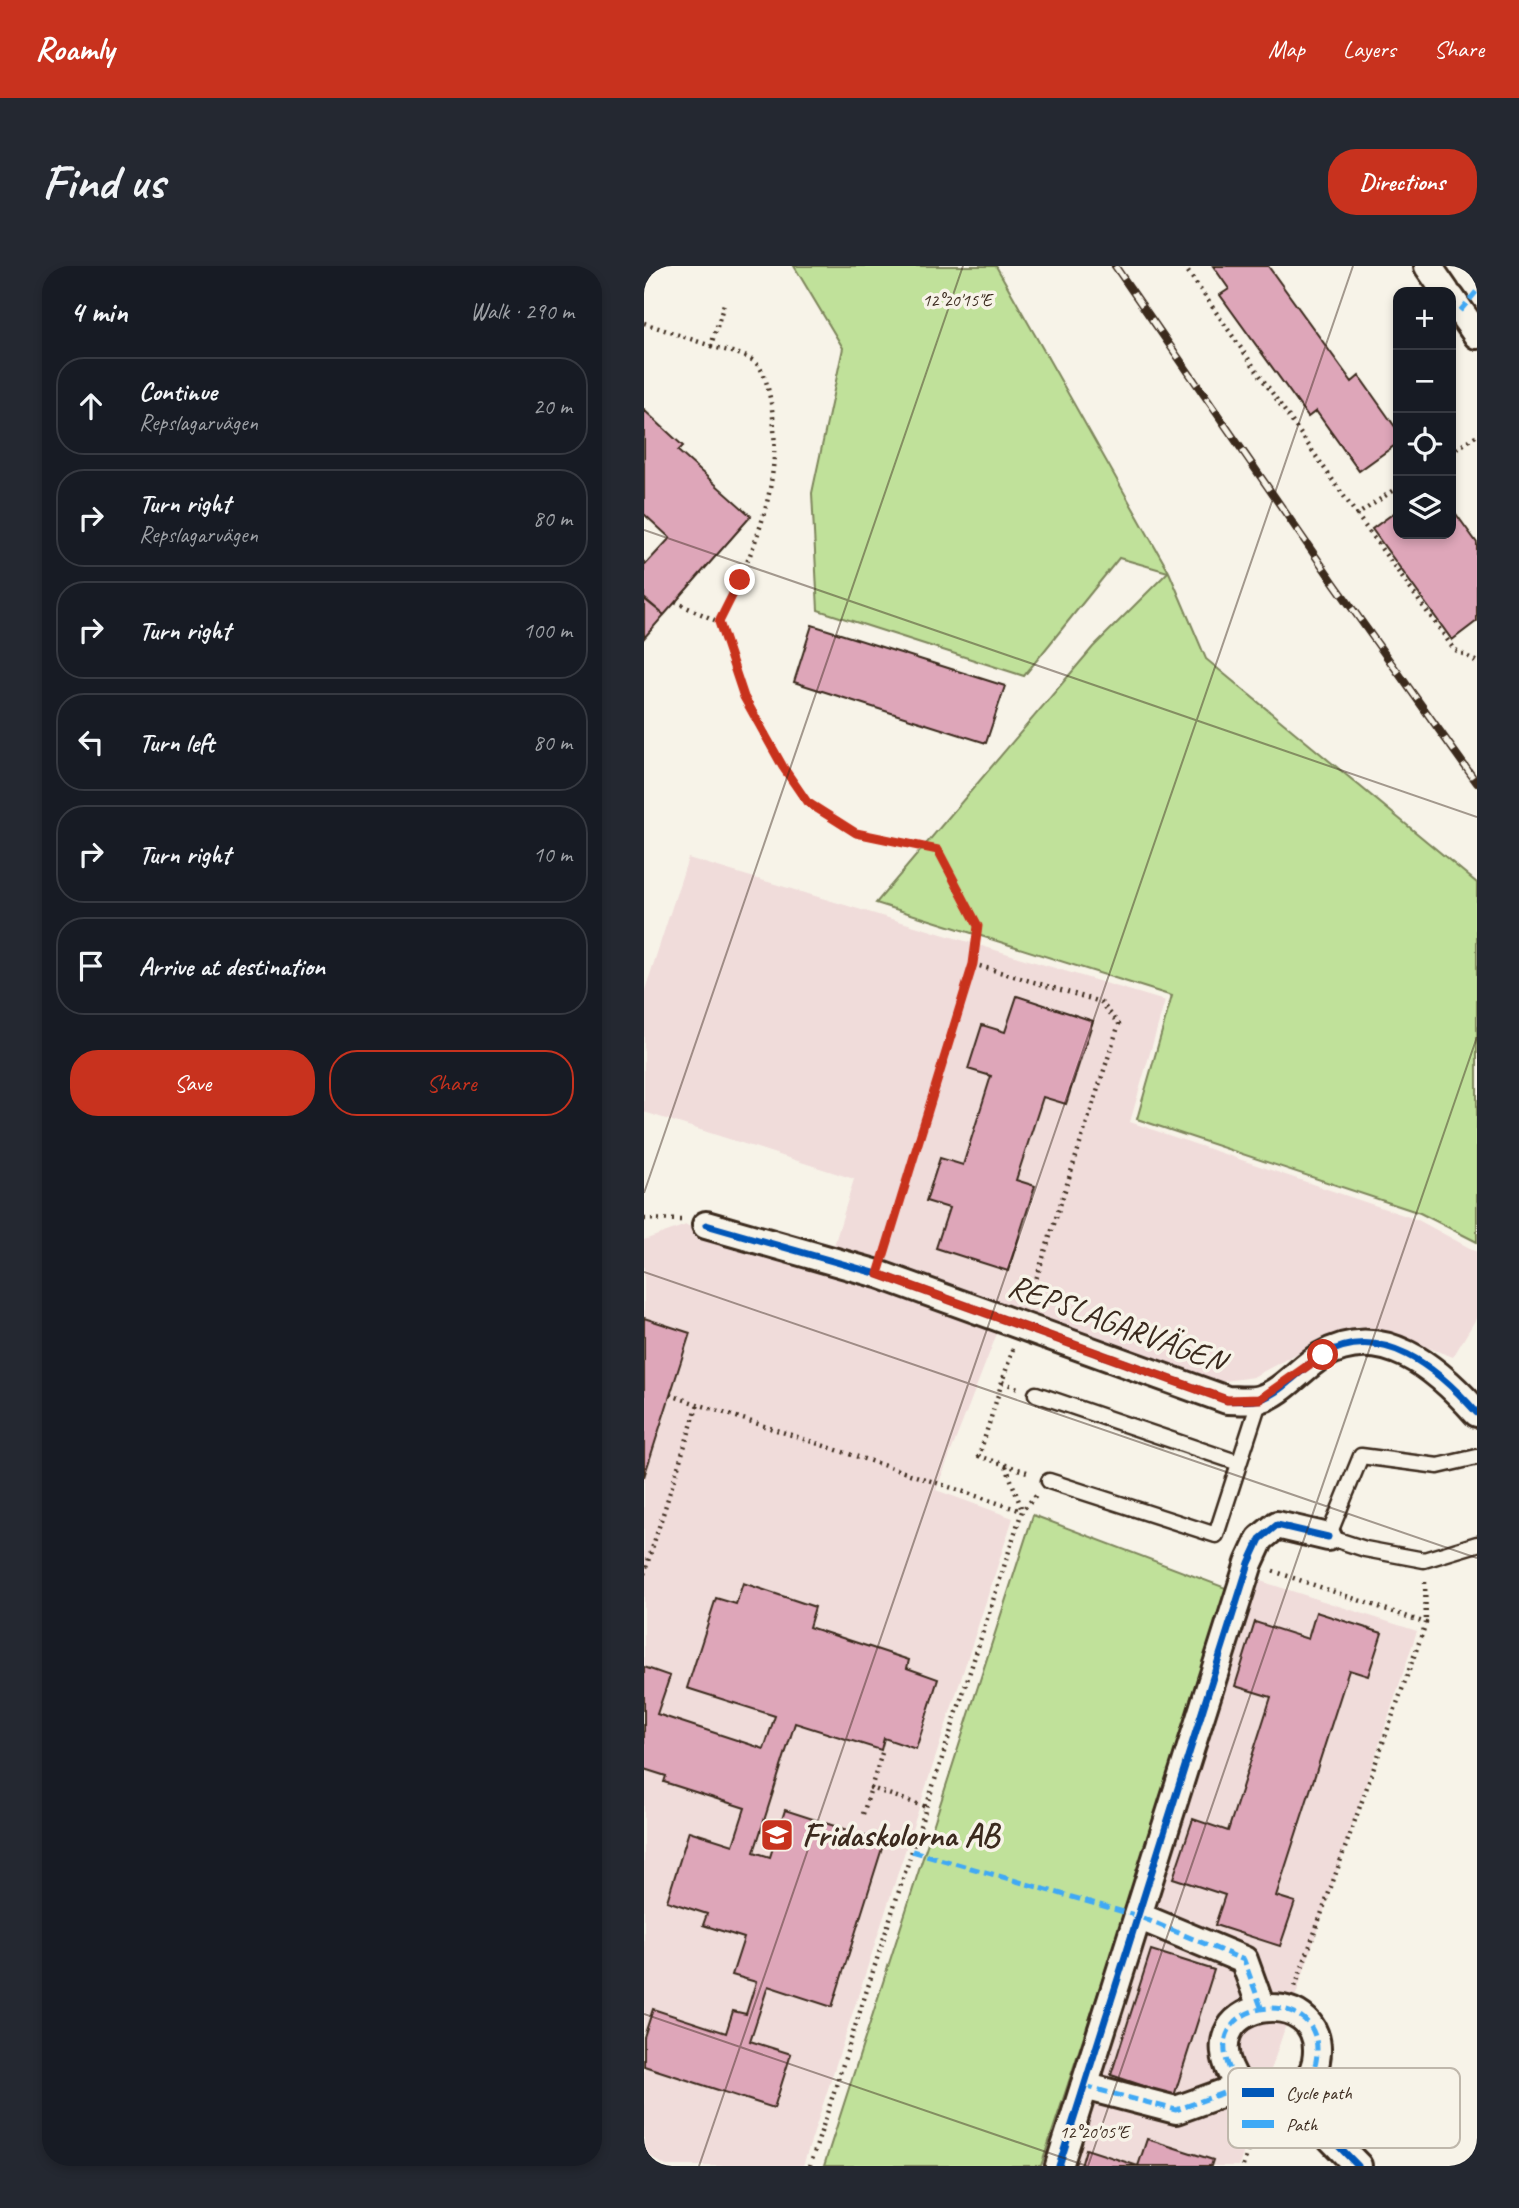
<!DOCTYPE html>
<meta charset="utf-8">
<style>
body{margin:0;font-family:Caveat,sans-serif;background:#242831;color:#f1f3f6}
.controls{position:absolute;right:21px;top:21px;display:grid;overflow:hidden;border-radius:14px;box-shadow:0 4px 10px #0003}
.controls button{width:63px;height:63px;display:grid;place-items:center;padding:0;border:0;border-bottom:2px solid #363941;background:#171b24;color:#f1f3f6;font:35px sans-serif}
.stop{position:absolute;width:21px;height:21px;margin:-16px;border:5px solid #c8321e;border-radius:50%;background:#fff}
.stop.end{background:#c8321e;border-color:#fff;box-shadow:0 2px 7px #0008}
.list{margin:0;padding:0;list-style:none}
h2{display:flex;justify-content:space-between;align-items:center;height:91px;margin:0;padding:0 28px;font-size:30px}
h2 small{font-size:23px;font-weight:400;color:#9ea1a6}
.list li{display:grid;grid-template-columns:46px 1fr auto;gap:21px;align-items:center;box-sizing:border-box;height:98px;margin:0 14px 14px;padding:0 14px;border:2px solid #363941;border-radius:28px}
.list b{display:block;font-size:26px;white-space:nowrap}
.list p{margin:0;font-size:23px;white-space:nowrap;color:#9ea1a6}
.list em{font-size:23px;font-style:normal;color:#9ea1a6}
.actions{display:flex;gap:14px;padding:21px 28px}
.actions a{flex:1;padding:16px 0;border:2px solid #c8321e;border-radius:28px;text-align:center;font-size:24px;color:#c8321e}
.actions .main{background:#c8321e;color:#fff}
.icon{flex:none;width:38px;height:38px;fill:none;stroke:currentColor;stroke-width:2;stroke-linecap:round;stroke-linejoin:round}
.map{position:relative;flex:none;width:833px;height:1900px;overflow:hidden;border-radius:28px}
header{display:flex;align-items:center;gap:42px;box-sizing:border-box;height:98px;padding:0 35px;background:#c8321e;color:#fff}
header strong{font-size:33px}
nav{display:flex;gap:38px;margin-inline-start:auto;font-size:24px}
.intro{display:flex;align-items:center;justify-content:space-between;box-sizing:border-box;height:168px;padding:0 42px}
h1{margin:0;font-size:49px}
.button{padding:18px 32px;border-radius:28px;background:#c8321e;color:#fff;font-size:24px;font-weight:700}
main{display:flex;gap:42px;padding:0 42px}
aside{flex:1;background:#171b24;border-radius:28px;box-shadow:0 4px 10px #0003}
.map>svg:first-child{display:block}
.built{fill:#f0dcda}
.green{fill:#c0e19a;stroke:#7e865c;stroke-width:2}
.building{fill:#dea6b9;stroke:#3b2a1e;stroke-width:2}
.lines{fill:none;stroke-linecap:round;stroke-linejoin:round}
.service-casing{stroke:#3b2a1e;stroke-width:19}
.minor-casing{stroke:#3b2a1e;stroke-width:32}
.path{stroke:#3b2a1e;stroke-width:4.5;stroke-dasharray:2 5;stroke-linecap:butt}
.service{stroke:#f7f3e8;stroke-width:14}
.minor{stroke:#f7f3e8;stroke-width:26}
.rail-casing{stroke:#3b2a1e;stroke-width:8}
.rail{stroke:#f7f3e8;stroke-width:5;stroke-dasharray:16;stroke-linecap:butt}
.quiet{stroke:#3fa9f5;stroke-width:5;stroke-dasharray:10 5;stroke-linecap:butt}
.cycleway-casing{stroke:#f7f3e8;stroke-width:11}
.cycleway{stroke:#0057b8;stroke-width:7}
.route{stroke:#c8321e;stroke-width:9}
.ticks{fill:none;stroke:#3b2a1e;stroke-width:2;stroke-opacity:0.45}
.labels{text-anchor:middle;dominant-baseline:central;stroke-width:7;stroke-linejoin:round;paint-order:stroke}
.street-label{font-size:33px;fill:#3b2a1e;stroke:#f7f3e8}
.poi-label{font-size:33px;font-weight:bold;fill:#3b2a1e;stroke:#f7f3e8;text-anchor:start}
.key{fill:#f7f3e8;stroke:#bfb7ab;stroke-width:2}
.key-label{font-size:19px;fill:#3b2a1e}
.ticks-label{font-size:18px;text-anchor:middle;fill:#3b2a1e;stroke:#f7f3e8;stroke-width:7;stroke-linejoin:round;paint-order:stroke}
</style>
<header>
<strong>Roamly</strong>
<nav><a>Map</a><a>Layers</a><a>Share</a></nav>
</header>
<div class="intro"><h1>Find us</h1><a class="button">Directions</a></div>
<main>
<aside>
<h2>4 min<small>Walk · 290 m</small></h2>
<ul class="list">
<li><svg class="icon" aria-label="ahead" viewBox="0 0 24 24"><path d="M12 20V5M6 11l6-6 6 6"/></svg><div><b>Continue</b><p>Repslagarvägen</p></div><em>20 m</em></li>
<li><svg class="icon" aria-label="right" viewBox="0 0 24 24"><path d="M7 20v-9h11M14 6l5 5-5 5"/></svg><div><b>Turn right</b><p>Repslagarvägen</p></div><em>80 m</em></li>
<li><svg class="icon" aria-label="right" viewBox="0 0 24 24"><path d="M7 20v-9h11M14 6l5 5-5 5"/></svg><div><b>Turn right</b></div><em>100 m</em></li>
<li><svg class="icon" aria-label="left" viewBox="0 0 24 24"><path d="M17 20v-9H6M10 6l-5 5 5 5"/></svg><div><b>Turn left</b></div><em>80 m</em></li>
<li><svg class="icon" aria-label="right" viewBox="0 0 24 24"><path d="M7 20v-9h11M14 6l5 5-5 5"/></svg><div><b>Turn right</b></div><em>10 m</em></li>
<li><svg class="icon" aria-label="arrive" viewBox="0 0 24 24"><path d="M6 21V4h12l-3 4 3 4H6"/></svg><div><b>Arrive at destination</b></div></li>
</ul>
<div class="actions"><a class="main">Save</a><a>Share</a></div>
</aside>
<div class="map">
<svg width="833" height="1900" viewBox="0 0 833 1900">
<rect width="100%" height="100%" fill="#f7f3e8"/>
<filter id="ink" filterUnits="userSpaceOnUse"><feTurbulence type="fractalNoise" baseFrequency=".0143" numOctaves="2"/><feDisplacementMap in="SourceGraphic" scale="14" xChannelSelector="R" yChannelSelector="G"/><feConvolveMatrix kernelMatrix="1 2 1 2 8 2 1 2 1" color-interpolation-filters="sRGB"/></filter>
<g filter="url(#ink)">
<!-- built -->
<path class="built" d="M44 592 521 735 486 856 774 954 833 986V1051L809 1091 764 1074 714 1061 663 1082 609 1111 574 1116 189 983 210 913 0 846V727Z
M42 959 354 1065 292 1224 369 1252 159 1900H22L0 1886V974Z
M613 1314 773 1365 595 1900H422Z"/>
<!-- green -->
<path class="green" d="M150 0H352L525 306 562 393 833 617V976L776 947 493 853 528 730 232 637 449 381 524 306 475 292 380 410 174 344 168 227 199 82Z
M389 1249 587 1324 397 1900H180Z"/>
<!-- building -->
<path class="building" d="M569 0H624L708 116 715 110 754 165V177L715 205 672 145 664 151 576 29 585 23Z
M0 144 39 180 34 185 107 250 20 349 0 332V296L2 298 26 272 0 248Z
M807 241 833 277V355L808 374 728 263 754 244V268H807Z
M0 333 20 349 0 372Z
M168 359 361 420 342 477 150 416Z
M373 730 449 755 422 838 399 831 372 914 391 920 364 1005 292 982 305 942 282 935 296 892 319 899 347 810 324 803 338 759 361 766Z
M0 1052 46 1067 0 1211Z
M99 1317 171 1341 165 1361 265 1394 263 1402 294 1413 272 1483 240 1472 237 1484 151 1457 110 1586 126 1591 141 1544 240 1576 188 1741 124 1720 106 1775 147 1788 130 1842 0 1800V1771L9 1743 82 1767 89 1745 102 1748 112 1716 88 1709 100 1672 59 1659 63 1648 23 1635 45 1565 89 1579 101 1542 20 1516 22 1510 0 1503V1401L26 1410 13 1448 120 1483 131 1450 43 1422 72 1332 92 1338Z
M672 1346 738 1367 724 1410 705 1404 632 1630 651 1636 636 1680 571 1659 581 1629 529 1612 549 1553 584 1565 627 1431 591 1420 611 1356 664 1373Z
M507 1684 570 1704 530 1830 467 1809Z
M503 1873 569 1894 567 1900H437L442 1883 494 1900Z"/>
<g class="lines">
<defs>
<path id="service" d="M392 1128 595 1197
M833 1191 794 1200 717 1190 684 1271 721 1283 780 1294 833 1278
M405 1215 572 1269 616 1133"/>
<path id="minor" d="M784 0 802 26
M807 32 833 69
M62 959 234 1008 583 1134C593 1134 606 1136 616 1133 638 1127 657 1102 677 1090 738 1054 794 1103 833 1147
M494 1650 600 1694 617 1741
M440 1820 532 1844 596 1821C603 1825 612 1831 620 1832 643 1836 668 1817 672 1795 687 1711 533 1732 596 1821
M645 1829 714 1900
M415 1900 605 1297 616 1273 633 1259 684 1271"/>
</defs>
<!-- service casing -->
<use href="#service" class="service-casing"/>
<!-- minor casing -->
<use href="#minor" class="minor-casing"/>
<!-- path -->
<path class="path" d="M540 0 713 249
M0 57 67 80 80 38
M67 80C79 84 97 87 108 94 121 102 124 122 127 137 141 216 110 287 75 356L100 431 139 501 163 536 212 567 294 584 334 660 329 698 242 983
M807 187 833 169
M754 221 713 249 810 383 833 396
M31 336 75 356
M329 698 457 736 475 758 385 1035
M0 953 37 954
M369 1083 358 1116 374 1122
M358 1116 335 1190 386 1207
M26 1129 378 1245
M362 1200 378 1244
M629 1305 782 1357 651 1721
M0 1308 54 1138
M781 1316 782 1357
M238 1487 227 1522 282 1541
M219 1548 227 1522
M166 1900 378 1245 392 1229
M599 1900 612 1857"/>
<!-- service -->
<use href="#service" class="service"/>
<!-- minor -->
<use href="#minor" class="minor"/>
<defs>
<path id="rail" d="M471 0 690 317 833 517"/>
</defs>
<!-- rail casing -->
<use href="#rail" class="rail-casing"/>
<!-- rail -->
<use href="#rail" class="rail"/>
<!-- quiet -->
<path class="quiet" d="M816 45 833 25
M268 1585 494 1650 600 1694 617 1741
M440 1820 532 1844 596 1821C603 1825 612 1831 620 1832 643 1836 668 1817 672 1795 687 1711 533 1732 596 1821"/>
<defs>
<path id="cycleway" d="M62 959 234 1008 583 1134C593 1134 606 1136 616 1133 638 1127 657 1102 677 1090 738 1054 794 1103 833 1147
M645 1829 714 1900
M415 1900 605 1297 616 1273 633 1259 684 1271"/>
</defs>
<!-- cycleway casing -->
<use href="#cycleway" class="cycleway-casing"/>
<!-- cycleway -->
<use href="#cycleway" class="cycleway"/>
</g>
</g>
<g class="lines" filter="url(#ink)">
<!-- route -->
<path class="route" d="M96 314 75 356 100 431 139 501 163 536 212 567 294 584 334 660 329 698 234 1008 583 1134 616 1133 679 1089"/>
</g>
<!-- ticks -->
<path class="ticks" d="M0 264 833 551M0 927 319 0M0 1006 833 1292M0 1748 443 1900M55 1900 709 0M444 1900 833 771"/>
<!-- icons -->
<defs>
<symbol id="school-square" viewBox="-11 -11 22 22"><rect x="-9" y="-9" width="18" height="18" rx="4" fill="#c8321e" stroke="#f7f3e8"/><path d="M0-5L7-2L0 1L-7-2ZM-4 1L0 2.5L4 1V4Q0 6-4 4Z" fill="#fff"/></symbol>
</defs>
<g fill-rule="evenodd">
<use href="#school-square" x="114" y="1550" width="38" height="38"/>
</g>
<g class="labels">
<!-- street labels -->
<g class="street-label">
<text transform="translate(473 1057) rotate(20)">REPSLAGARVÄGEN</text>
</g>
<!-- poi labels -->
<g class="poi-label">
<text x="158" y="1569">Fridaskolorna AB</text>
</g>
</g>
<!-- legend -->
<rect x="584" y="1802" width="232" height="80" rx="10" class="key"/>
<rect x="598" y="1822" width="32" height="9" fill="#0057b8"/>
<rect x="598" y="1854" width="32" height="8" fill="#3fa9f5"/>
<g class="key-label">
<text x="642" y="1833">Cycle path</text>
<text x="642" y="1865">Path</text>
</g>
<g class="ticks-label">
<text x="313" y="40">12°20'15"E</text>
<text x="450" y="1872">12°20'05"E</text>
</g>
</svg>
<div class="controls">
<button>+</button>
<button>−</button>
<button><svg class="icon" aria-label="locate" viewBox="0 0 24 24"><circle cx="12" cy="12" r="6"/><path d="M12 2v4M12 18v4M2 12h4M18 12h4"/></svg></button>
<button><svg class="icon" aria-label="layers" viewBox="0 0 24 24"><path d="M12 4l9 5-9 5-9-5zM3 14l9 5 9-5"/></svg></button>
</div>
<div class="stop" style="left:679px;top:1089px"></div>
<div class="stop end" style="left:96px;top:314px"></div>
</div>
</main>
